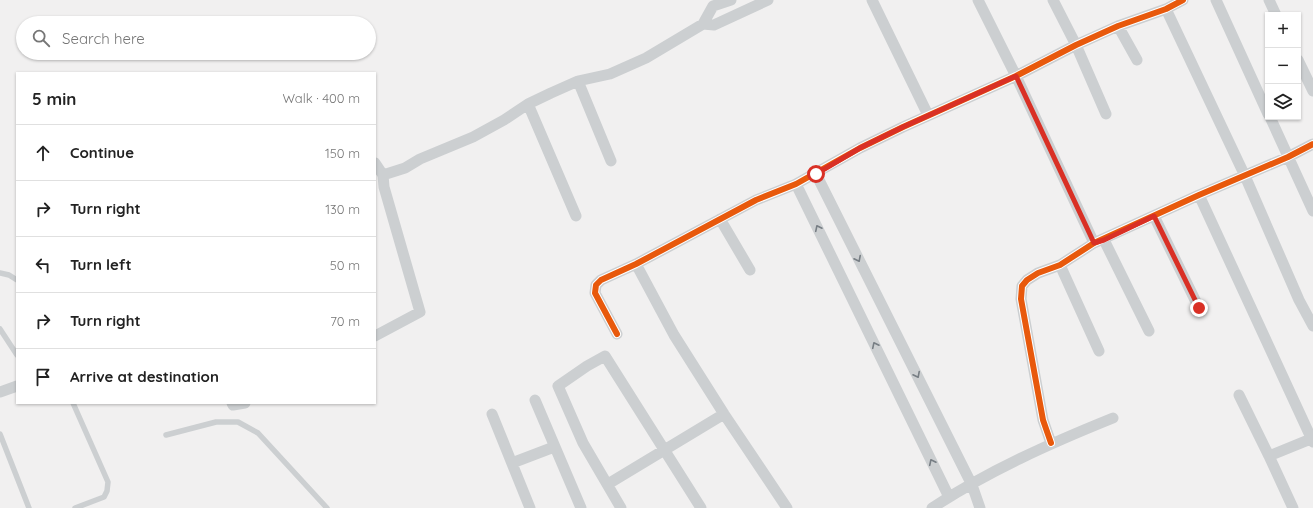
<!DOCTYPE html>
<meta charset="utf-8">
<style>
body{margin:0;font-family:Quicksand,sans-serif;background:#f6f6f6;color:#222}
.controls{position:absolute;right:12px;top:12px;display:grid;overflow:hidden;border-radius:0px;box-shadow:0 1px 3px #0004}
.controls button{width:36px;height:36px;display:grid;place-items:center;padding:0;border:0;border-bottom:1px solid #e0e0e0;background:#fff;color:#222;font:20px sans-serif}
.stop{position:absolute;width:12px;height:12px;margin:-9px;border:3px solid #d93025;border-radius:50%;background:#fff}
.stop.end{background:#d93025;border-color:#fff;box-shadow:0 1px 4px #0008}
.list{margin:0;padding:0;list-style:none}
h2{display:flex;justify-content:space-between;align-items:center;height:52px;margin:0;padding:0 16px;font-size:17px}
h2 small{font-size:13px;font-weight:400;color:#767676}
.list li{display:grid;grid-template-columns:26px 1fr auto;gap:12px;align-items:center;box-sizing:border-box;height:56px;padding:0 16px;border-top:1px solid #e0e0e0}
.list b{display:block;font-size:15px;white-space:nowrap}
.list em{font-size:13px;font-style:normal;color:#767676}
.icon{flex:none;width:22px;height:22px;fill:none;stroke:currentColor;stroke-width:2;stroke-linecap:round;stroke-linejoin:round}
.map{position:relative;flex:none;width:1313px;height:508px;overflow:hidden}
.search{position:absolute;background:#fff;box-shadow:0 1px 3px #0004;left:16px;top:16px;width:360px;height:44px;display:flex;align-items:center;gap:10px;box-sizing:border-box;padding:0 14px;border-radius:22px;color:#767676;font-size:15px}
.panel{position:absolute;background:#fff;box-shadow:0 1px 3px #0004;left:16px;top:72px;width:360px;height:332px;border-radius:0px}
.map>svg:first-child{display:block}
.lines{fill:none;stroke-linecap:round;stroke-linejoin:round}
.lane{stroke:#cccfd1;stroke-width:5.5}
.street{stroke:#cccfd1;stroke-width:11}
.cycleway-casing{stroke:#fff;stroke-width:8}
.cycleway{stroke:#e8590c;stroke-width:6}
.oneway{stroke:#777e84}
.route{stroke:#d93025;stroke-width:5}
</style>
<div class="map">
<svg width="1313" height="508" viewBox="0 0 1313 508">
<rect width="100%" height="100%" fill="#f1f0f0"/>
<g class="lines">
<!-- lane -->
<path class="lane" d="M0 273 9 275 17 280
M0 329 17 355
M73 403 108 482 107 491 104 497 75 508
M0 434 29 508
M166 435 216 422H238L258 433 327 508"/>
<!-- street -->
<path class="street" d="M872 0 928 115
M978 0 1016 76 1094 243
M1053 0 1076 45 1106 114
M1216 0 1268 114
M1269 0 1276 15
M1166 9 1245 176 1299 300 1313 326
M703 24 714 25 768 0
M1118 26 1137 60
M1298 60 1313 91
M578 81 611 161
M528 104 576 216
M1270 117 1313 211
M375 163 383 175 405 168 420 159 473 137 504 120 528 104 551 93 578 81 610 74 646 58 703 24 713 6 731 0
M816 174 972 485 980 508
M796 184 949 497
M1199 195 1313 442
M1154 216 1199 308
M720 219 750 270
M1104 240 1149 331
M636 264 674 335 724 414 787 508
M1060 265 1099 351
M617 334 595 293 596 285 601 280 636 264 756 200 796 184 860 148 903 127 1016 76 1076 45 1118 26 1166 9 1183 0
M375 336 420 312 384 187 383 175
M0 392 17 386
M1239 395 1269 456 1293 508
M535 400 581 508
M232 403 233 405 245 403
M492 414 530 508
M1051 443 1043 420 1021 299 1022 286 1027 280 1038 273 1060 265 1094 243 1199 195 1288 157 1313 144
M1269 456 1313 438
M512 463 554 447
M608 484 724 414
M621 508 583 443 558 386 587 366 605 356 701 508
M932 508C988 471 1051 443 1113 418"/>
<defs>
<path id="cycleway" d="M617 334 595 293 596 285 601 280 636 264 756 200 796 184 860 148 903 127 1016 76 1076 45 1118 26 1166 9 1183 0
M1051 443 1043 420 1021 299 1022 286 1027 280 1038 273 1060 265 1094 243 1199 195 1288 157 1313 144"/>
</defs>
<!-- cycleway casing -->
<use href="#cycleway" class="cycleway-casing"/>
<!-- cycleway -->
<use href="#cycleway" class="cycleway"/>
</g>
<!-- one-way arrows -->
<defs><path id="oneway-chevron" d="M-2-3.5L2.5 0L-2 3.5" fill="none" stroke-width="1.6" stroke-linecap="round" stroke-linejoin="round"/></defs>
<g class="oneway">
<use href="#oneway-chevron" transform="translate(818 228) rotate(-116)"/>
<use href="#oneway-chevron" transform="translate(858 259) rotate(63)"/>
<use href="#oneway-chevron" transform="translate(875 345) rotate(-116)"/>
<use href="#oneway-chevron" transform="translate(917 375) rotate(63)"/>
<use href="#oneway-chevron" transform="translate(932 462) rotate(-116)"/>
</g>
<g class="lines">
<!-- route -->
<path class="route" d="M816 174 860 148 903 127 1016 76 1094 243 1104 240 1154 216 1199 308"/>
</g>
</svg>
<div class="controls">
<button>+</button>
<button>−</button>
<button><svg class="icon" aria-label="layers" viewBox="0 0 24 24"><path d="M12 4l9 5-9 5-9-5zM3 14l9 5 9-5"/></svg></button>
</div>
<div class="stop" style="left:816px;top:174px"></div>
<div class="stop end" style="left:1199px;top:308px"></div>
<div class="search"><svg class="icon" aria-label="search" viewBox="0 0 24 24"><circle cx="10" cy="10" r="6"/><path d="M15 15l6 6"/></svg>Search here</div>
<section class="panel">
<h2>5 min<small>Walk · 400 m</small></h2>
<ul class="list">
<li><svg class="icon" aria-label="ahead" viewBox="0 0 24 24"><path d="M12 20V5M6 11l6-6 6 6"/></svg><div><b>Continue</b></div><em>150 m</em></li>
<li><svg class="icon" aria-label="right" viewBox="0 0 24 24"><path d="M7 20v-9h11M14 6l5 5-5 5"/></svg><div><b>Turn right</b></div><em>130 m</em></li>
<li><svg class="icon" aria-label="left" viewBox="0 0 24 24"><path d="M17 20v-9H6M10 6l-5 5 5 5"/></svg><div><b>Turn left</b></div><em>50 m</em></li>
<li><svg class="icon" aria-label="right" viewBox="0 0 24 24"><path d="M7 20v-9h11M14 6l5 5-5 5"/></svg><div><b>Turn right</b></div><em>70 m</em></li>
<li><svg class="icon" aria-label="arrive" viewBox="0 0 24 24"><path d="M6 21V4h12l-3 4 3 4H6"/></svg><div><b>Arrive at destination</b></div></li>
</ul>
</section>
</div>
